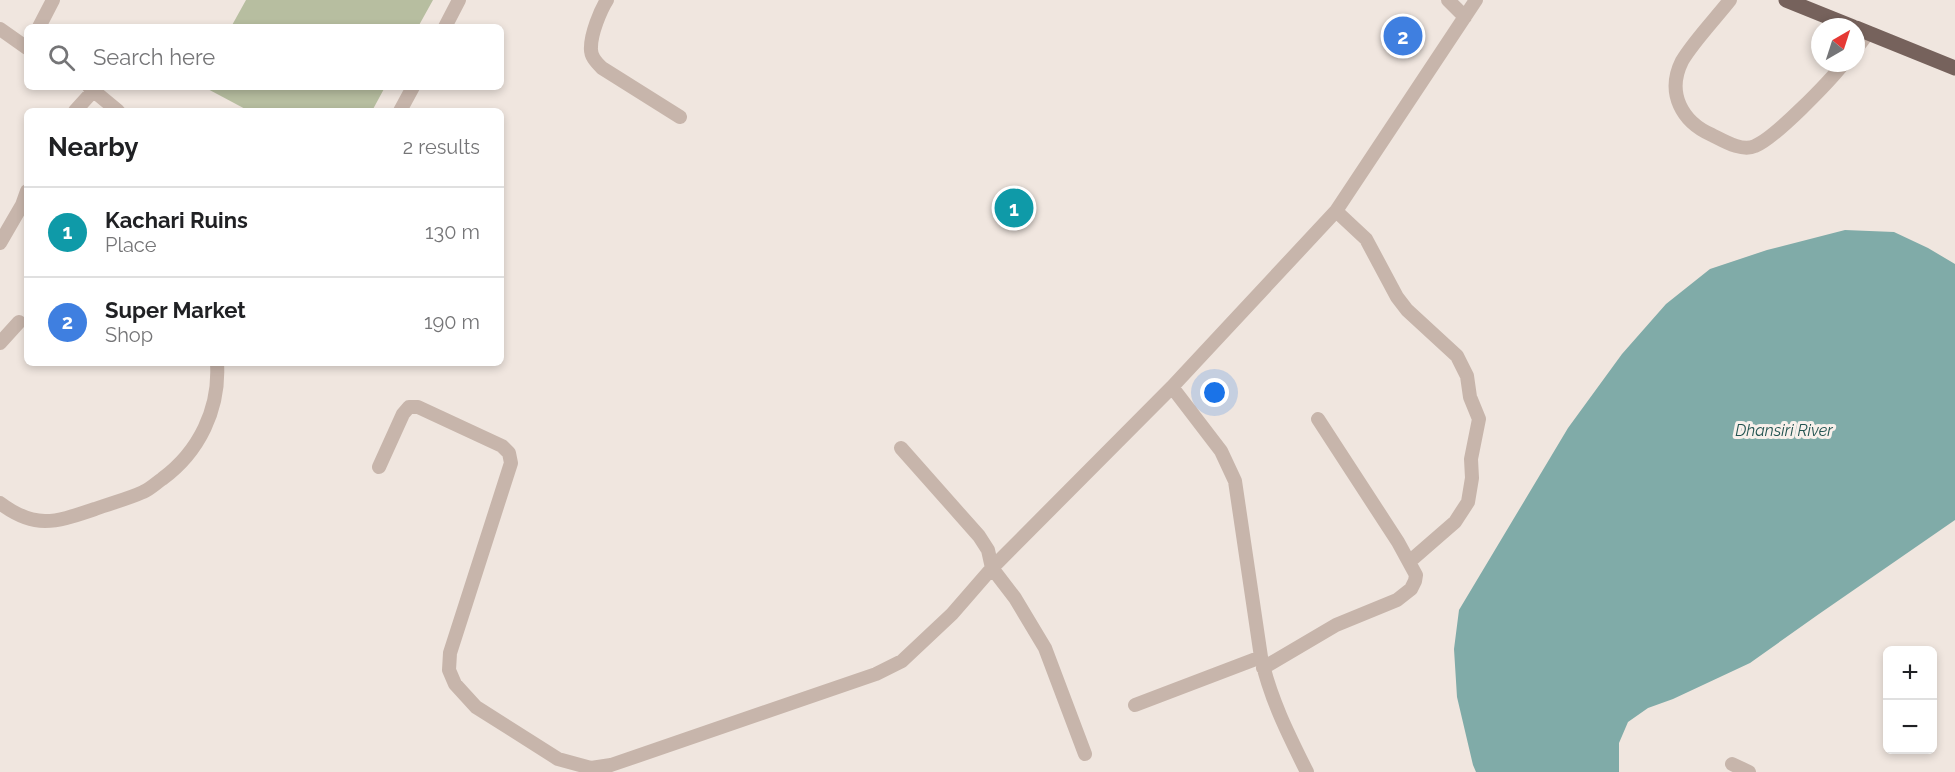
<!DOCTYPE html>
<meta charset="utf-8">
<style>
body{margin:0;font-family:Raleway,sans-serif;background:#f6f6f6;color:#202124}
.controls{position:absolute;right:18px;bottom:18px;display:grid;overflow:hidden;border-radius:9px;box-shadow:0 3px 9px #0003}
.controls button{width:54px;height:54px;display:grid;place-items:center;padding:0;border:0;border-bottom:2px solid #e0e0e0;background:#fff;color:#202124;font:30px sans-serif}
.compass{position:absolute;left:1811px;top:18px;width:54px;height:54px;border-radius:50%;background:#fff;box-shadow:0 3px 9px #0003;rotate:39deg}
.you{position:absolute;left:1215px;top:393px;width:21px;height:21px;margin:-15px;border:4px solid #fff;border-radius:50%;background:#1a73e8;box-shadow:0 0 0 9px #1a73e833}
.badge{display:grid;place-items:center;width:39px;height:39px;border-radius:50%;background:#1a73e8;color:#fff;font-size:20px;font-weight:700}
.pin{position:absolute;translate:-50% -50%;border:3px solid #fff;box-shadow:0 2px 6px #0006}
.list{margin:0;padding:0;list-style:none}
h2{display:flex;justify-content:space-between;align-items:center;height:78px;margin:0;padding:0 24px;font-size:26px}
h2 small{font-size:20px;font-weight:400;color:#757577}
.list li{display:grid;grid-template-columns:39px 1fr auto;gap:18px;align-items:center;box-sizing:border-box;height:90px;padding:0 24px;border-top:2px solid #e0e0e0}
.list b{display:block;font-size:22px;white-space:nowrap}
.list p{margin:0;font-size:20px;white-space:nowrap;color:#757577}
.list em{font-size:20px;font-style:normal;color:#757577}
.icon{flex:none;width:33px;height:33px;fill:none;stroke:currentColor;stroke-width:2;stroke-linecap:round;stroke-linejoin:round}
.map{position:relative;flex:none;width:1955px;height:772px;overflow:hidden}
.search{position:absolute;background:#fff;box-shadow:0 3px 9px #0003;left:24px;top:24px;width:480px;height:66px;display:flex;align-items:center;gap:15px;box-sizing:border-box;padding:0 21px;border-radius:9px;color:#757577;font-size:22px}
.panel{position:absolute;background:#fff;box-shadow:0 3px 9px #0003;left:24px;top:108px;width:480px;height:258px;border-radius:9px}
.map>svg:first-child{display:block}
.green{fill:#b7bea0}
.water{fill:#80aba8}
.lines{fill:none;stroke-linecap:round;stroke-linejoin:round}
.minor{stroke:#c7b5ab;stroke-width:14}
.major{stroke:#76625c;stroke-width:15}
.labels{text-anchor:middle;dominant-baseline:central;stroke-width:6;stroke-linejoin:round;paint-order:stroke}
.water-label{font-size:16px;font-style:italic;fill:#235451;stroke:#f8f0eb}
</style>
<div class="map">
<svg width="1955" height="772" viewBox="0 0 1955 772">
<rect width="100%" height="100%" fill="#f0e6df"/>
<!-- green -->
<path class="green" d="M246 0H433L418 27H231Z
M204 87H385L372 111H249Z"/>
<!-- water -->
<path class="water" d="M1845 230 1894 232 1928 248 1955 264V520L1819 614 1750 663 1673 699 1648 708 1628 722 1619 743V772H1476L1473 765 1457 697 1454 649 1459 610 1568 428 1622 354 1666 304 1710 269 1767 250Z"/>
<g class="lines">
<!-- minor -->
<path class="minor" d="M607 0C600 11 591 34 591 47 590 56 596 62 602 68L680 117
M1448 0 1465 17
M1730 0C1716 18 1693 42 1682 61 1666 93 1682 122 1712 135 1724 141 1742 152 1755 146 1775 138 1829 82 1844 63
M39 27 53 0
M445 27 459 0
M0 29 27 48
M1856 49 1868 33
M89 87 118 111
M75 111 94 90
M400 111 413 87
M1336 211 1366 239 1397 297 1407 310 1457 356 1467 376 1470 397 1479 419 1471 459 1472 478 1468 502 1455 522 1409 562
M0 243 22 205 27 191
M0 343 19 322
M1172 387 1221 451 1235 481 1261 657C1270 698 1288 734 1307 772
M901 448 979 536 988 550 992 568 1015 598 1045 648 1085 754
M379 467 403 414 409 407H418L502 446 509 453 511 463 450 653 449 670 455 684 476 707 558 759 591 768 611 765 876 674 902 661 952 614 992 568 1172 387 1336 211 1476 0
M0 503C36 530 56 522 95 509 111 503 128 499 143 492 150 489 156 483 162 479 199 452 220 409 217 363
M1263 668 1336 625 1397 600 1411 589 1415 581 1416 575 1398 542 1318 419
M1135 705 1261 657
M1732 764 1749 772"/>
<!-- major -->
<path class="major" d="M1786 0 1853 27
M1856 28 1955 68"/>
</g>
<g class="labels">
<!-- water labels -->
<g class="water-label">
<text x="1784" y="430">Dhansiri River</text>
</g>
</g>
</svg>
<div class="controls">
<button>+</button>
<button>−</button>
</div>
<svg class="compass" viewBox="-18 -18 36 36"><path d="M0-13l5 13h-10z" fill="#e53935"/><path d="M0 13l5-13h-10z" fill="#757577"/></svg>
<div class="you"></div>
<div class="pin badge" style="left:1014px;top:208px;background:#0f9aa8">1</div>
<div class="pin badge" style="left:1403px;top:36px;background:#3f7fe0">2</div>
<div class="search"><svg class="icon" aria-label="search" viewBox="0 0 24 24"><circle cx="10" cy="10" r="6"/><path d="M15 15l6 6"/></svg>Search here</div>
<section class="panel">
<h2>Nearby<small>2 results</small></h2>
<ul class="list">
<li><span class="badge" style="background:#0f9aa8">1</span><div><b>Kachari Ruins</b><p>Place</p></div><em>130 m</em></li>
<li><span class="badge" style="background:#3f7fe0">2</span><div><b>Super Market</b><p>Shop</p></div><em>190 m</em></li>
</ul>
</section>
</div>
